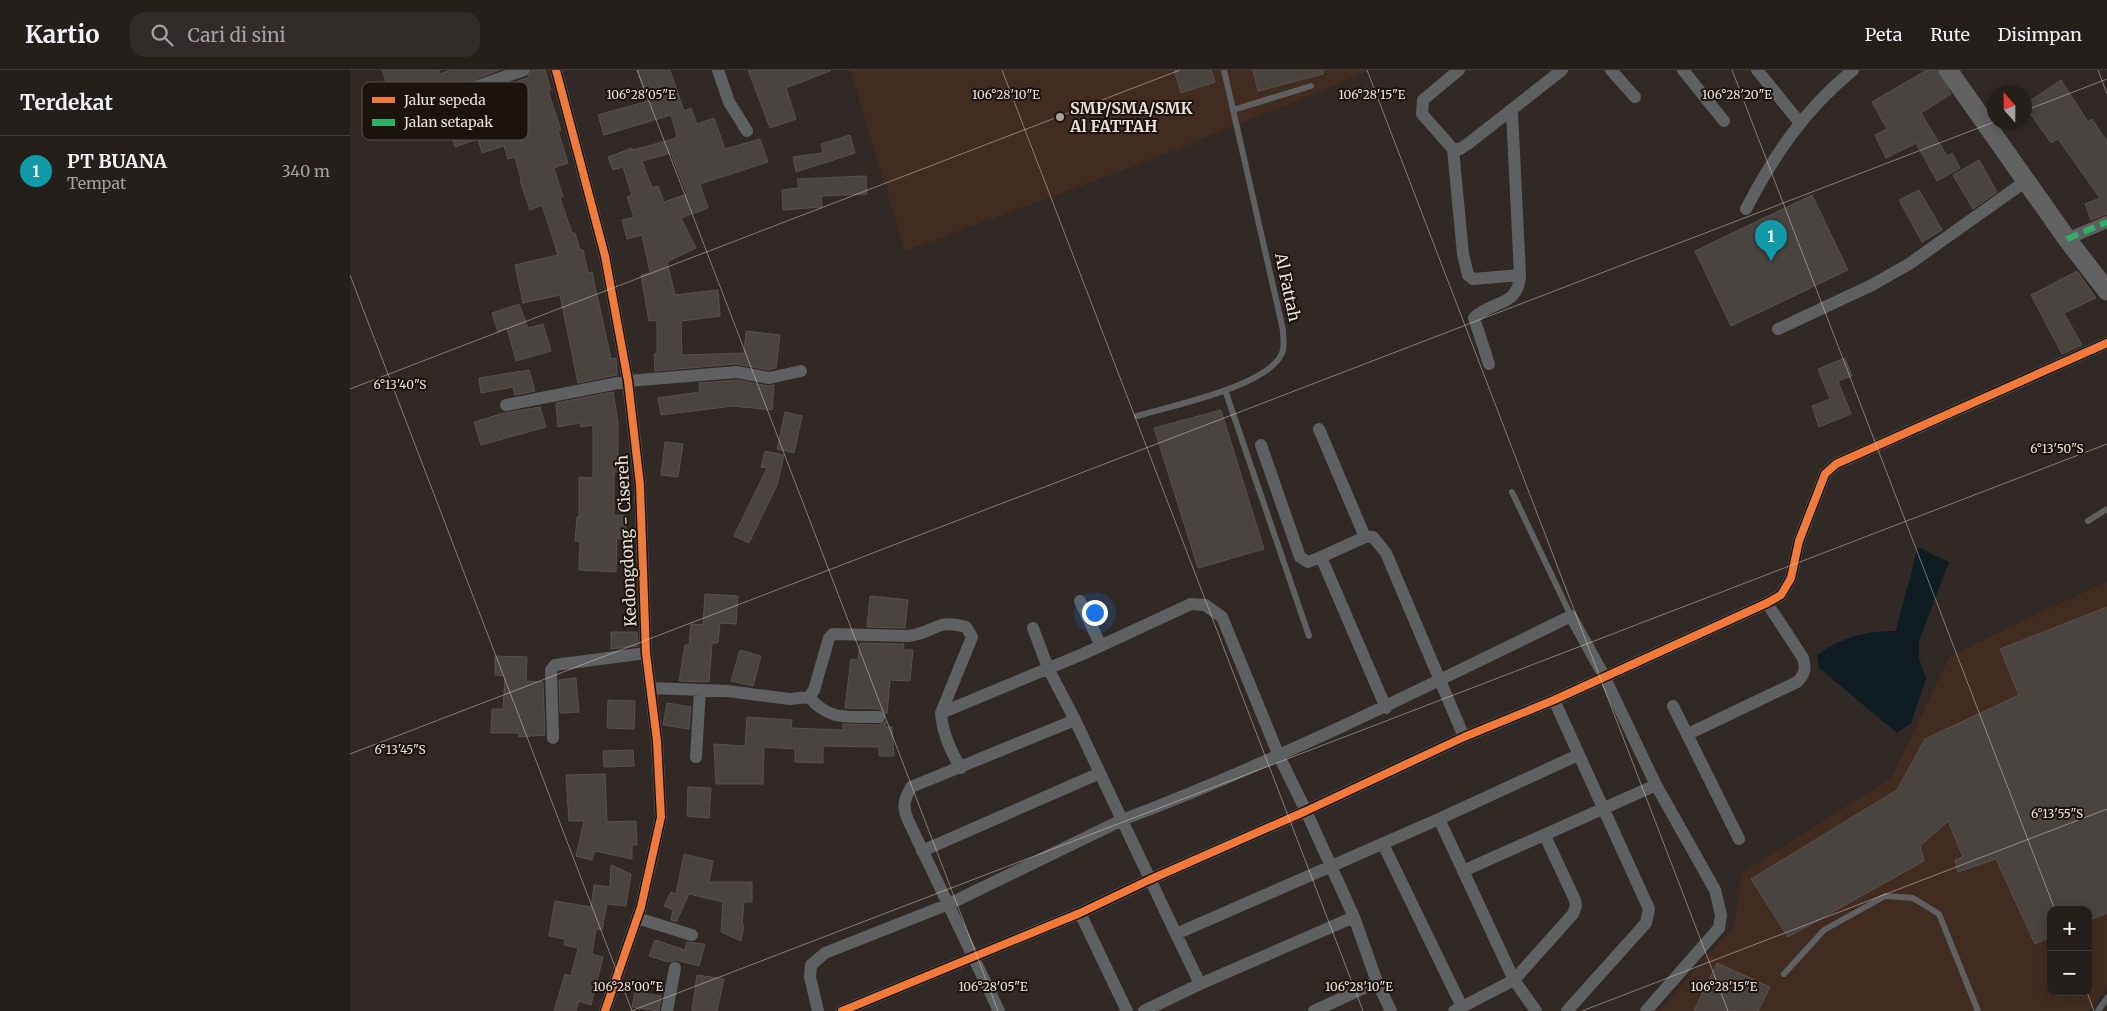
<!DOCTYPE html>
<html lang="id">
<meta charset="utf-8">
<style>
body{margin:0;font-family:Merriweather,serif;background:#312c29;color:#f1f3f6}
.controls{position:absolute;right:15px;bottom:15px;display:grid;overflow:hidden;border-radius:10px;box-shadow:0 2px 12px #0003}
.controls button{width:45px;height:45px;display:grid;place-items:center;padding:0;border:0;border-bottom:1px solid #423d3b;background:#251f1c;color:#f1f3f6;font:25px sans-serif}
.compass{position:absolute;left:1637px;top:15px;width:45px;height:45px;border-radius:50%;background:#251f1c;box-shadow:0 2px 12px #0003;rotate:339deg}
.you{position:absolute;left:744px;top:542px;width:18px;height:18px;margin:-12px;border:4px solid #fff;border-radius:50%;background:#1a73e8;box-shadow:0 0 0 8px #1a73e833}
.badge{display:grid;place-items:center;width:32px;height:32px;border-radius:50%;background:#8c9099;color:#fff;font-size:16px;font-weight:700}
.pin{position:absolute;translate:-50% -41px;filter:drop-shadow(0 1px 2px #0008)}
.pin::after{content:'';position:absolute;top:26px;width:18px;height:15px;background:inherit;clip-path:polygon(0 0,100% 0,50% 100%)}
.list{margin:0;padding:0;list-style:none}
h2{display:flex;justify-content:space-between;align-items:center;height:65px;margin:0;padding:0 20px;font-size:21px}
h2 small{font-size:16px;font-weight:400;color:#a3a2a3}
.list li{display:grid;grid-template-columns:32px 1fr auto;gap:15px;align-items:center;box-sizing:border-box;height:70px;padding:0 20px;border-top:1px solid #423d3b}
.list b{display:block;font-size:19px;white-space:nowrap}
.list p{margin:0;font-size:16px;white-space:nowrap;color:#a3a2a3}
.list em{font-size:16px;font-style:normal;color:#a3a2a3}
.icon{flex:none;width:28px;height:28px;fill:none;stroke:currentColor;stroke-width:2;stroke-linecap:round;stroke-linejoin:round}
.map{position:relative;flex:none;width:1757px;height:941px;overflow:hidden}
header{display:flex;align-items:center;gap:30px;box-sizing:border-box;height:70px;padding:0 25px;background:#251f1c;border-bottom:1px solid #423d3b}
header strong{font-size:24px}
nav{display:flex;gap:28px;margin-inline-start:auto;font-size:18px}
.search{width:350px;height:45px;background:#312c29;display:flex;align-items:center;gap:12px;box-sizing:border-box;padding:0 18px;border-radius:15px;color:#a3a2a3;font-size:19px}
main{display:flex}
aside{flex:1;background:#251f1c}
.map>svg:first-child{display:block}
.built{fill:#402c21;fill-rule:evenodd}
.water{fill:#0f1c21}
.building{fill:#4a4440;stroke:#58514d;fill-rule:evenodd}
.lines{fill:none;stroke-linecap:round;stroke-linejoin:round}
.lane{stroke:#5f6061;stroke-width:6}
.street{stroke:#5f6061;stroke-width:12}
.secondary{stroke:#626262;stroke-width:19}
.quiet{stroke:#2db169;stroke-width:6;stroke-dasharray:12 6;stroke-linecap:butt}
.cycleway-casing{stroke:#1a130e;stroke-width:11}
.cycleway{stroke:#f17a3a;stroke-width:8}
.ticks{fill:none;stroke:#ebe1da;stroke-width:1;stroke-opacity:0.45}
.poi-dot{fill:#aaa19b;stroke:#1a130e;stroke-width:2}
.labels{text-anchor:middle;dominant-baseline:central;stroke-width:4;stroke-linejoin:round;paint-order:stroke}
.poi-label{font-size:16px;font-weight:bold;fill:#ebe1da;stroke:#1a130e;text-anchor:start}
.street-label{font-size:16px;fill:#ebe1da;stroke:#1a130e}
.key{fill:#1a130e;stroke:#59514b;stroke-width:1}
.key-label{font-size:14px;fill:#ebe1da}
.ticks-label{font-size:12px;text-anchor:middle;fill:#ebe1da;stroke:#1a130e;stroke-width:4;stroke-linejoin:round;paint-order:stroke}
</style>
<header>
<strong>Kartio</strong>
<div class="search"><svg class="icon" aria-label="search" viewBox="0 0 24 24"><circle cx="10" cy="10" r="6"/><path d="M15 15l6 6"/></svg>Cari di sini</div>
<nav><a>Peta</a><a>Rute</a><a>Disimpan</a></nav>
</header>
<main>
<aside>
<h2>Terdekat<small></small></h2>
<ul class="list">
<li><span class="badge" style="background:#0f9aa8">1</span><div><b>PT BUANA</b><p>Tempat</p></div><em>340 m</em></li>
</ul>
</aside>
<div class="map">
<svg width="1757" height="941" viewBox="0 0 1757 941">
<rect width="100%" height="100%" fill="#312925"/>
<!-- built -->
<path class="built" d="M500 0H1022L790 94 555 181Z
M1757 511V917L1739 941H1309L1384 855 1392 803 1541 708 1600 586ZM1701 840H1738V922H1701Z"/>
<!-- water -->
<path class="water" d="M1567 477 1599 492 1569 571V588L1576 609 1561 653 1547 663 1469 598 1467 585C1490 568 1517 560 1546 561 1552 533 1562 506 1567 477Z"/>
<!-- building -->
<path class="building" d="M32 0H89L90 4 100 0H149L98 20 106 45 89 50 75 14 40 24Z
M182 0H195L201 20 198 21 211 60 208 61 218 93 204 98 213 127 210 128 222 163H225L230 180H233L238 203 242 202 261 289 266 288 267 305 228 313 210 225 173 233 165 195 208 185 192 135 180 140 170 110 171 109 165 87 158 89 154 76 132 83 128 69 105 77 98 55 142 43 136 22 177 8Z
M287 0H320L334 41 341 38 347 54 364 48 375 79 410 69 418 92 350 114 358 138 331 148 346 178 317 192 325 225 368 220 370 246 331 251 332 285 394 283 396 261 430 265 426 298 419 300 386 294 305 301 304 284 307 283V250L299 251 291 205 300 203 292 165 277 169 272 150 284 147 277 127 282 125 273 97 263 100 258 87 282 78 283 80 327 68 326 62 321 45 254 65 248 45 298 31ZM321 83 337 124 314 132 308 116 302 118 292 91Z
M398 0H480V1L436 18 446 49 420 58Z
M824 0H861L865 12 831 23Z
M903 0H973V4L908 21Z
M1577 0H1587L1601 24 1571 43 1597 86 1602 83 1610 98 1587 111 1566 73 1536 88 1525 65 1537 59 1522 32Z
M1711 10 1738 52 1742 49 1757 72V144L1741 150 1735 134 1750 128 1708 69 1701 73 1674 35Z
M500 65 505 83 446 102 443 87 473 83 471 74Z
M1629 90 1647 122 1623 139 1603 105Z
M516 106 517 124 471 126 472 137 433 140 432 120 449 118 447 109Z
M1569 120 1592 160 1572 172 1549 130Z
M1462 125 1498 200 1381 256 1345 181Z
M1727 201 1746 228 1714 243 1732 275 1712 284 1681 225Z
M169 234 178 258 193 254 201 281 166 291 157 258 148 262 142 243Z
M1495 288 1502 306 1488 311 1501 344 1469 357 1462 336 1480 329 1468 299Z
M179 300 185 321 165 325 163 317 131 323 129 308Z
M387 310 418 316 424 315 422 340 383 336 311 345 308 328 350 322 349 313Z
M263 322 268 352V402H264V445L277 446 275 469 267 468 266 502 229 500 230 471H225L227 447H229V407L243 408V355L231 357 230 353 208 357 206 333Z
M190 337 196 357 131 375 124 352 154 343Z
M871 340 914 479 848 498 804 358Z
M435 342 452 346 444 383 427 379Z
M315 372 333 374 328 407 311 405Z
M415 381 434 385 427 415 399 473 384 466 417 398 411 397Z
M355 524 388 526 386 554 370 553 368 573H362L359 612 329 611 335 575H339L341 554 353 555Z
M520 526 558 530 555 558 517 557Z
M1757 537V843L1738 851V840H1701V867L1685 874 1646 789 1608 802 1605 790 1613 787 1598 751 1570 776 1574 791 1438 867 1401 809 1547 720 1575 669 1669 625 1650 579Z
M261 562H287L288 576 261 579Z
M510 573 554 574 553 580H563L560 611 540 610 537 644 529 639 495 638 501 589 508 590Z
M390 580 411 586 403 616 381 611Z
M145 586 177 587 176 611 193 612 195 665 169 667V663H141L142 639H153L155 606 145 605Z
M226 608 229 642 210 643 209 610Z
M258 630 285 631 284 659 257 658Z
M317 633 341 637 339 659 313 655Z
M397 647 442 650 441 658 493 660V654L529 655 536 651 535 657H542L544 686H529V677L473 676V693L445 692V679L414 677 413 714H366L364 674 395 676Z
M283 680 284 696 254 697 253 681Z
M255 704 257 752 286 751 287 775H282V789L245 781 242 790 226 786 234 751H219L216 705Z
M338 717 361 718 359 748 337 746Z
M334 784 363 791 359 812H402V832H394L392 855H394L391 871 371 862 373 832 339 824 326 852 321 850 323 840 314 836 321 822 326 824Z
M261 795 281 804 276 836 257 834 252 860 246 859 242 884 253 887 241 935 229 931 226 941H204L215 904 221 906 228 878 214 875 215 869 199 866 205 831 241 837 244 815 260 817Z
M305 870 335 880 337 872 355 874 349 896 326 890 319 892 299 886Z
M1367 893 1420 917 1408 941H1344Z
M347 905 374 909 367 941H342Z
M285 922 311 926 309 941 282 937Z"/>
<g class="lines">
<!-- lane -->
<path class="lane" d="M883 40 961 16
M875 320 959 566
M787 346C821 336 919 316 932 283 935 277 933 266 933 260L874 0
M1162 422 1221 546
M1738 451 1757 439
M1434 904 1474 860 1535 826 1563 828 1589 844 1628 941
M1748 941 1757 928"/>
<!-- street -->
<path class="street" d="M206 0 255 186 278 311 290 415 296 583 307 671 311 747 291 837 255 941
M368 0 379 32 397 61
M1109 0 1073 30 1072 44 1103 79H1110L1119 73 1212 0
M1261 0 1285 27
M1333 0 1374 51
M1407 0 1450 53
M117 20 174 0
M1103 79 1113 184 1118 205 1123 209 1170 205 1162 42
M1396 139C1424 85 1455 39 1503 0
M1717 169 1757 152
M1428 259 1522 215 1559 194 1676 111
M1139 294 1124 248C1142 230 1169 237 1170 205
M156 335 278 311 387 302 419 308 451 301
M969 359 1015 467 971 487 1036 638
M911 375 950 487 958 492 971 487
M1015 467H1023L1036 483 1114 667
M730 531 750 574
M301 618 377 621 440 629 459 627 464 620 479 568 483 564 558 566C586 563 585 548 616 557L622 567 591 643C592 661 601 683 611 698
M459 627C480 652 499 646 529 647
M1204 630 1299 839 1296 853 1217 941
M1323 636 1389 769
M591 643 733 584 841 534 855 535 872 547 929 686 956 741 1004 847 1027 912 1041 941
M1338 664 1447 612C1455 604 1456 599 1453 588L1417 533
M203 668 201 600 205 595 296 583
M346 687 350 620
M1089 749 1164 910 1186 941
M1033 774 1112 937
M572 781 750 703
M1113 801 1306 715 1254 606 1221 546C1073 618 926 692 772 750L826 864 1089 749 1228 685
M730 843 777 941
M287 848 342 865
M826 864 850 914
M317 941 325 898
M468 941 460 907 461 895 475 883 599 834 772 750 725 650 698 598 683 558
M492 941 730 843 799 810 956 741 1114 667 1204 630 1417 533 1431 525 1441 508 1449 471 1475 404 1486 394 1757 273
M649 941 558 750C552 737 554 730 561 717L725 650
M794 941 850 914 1004 847
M964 941 1027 912
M1104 941 1164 910 1223 844 1226 836 1225 830 1195 766
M1296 941 1369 858 1371 845 1365 820 1306 715"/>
<!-- secondary -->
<path class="secondary" d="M1598 0 1717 169 1757 221"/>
<!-- quiet -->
<path class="quiet" d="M1717 169 1757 152"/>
<defs>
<path id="cycleway" d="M206 0 255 186 278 311 290 415 296 583 307 671 311 747 291 837 255 941
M492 941 730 843 799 810 956 741 1114 667 1204 630 1417 533 1431 525 1441 508 1449 471 1475 404 1486 394 1757 273"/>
</defs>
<!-- cycleway casing -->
<use href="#cycleway" class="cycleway-casing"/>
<!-- cycleway -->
<use href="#cycleway" class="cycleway"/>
</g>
<!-- ticks -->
<path class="ticks" d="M287 0 648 941M652 0 1013 941M1017 0 1378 941M1382 0 1705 840M1748 0 1757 24M1674 41 1757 9M0 205 282 941M0 319 830 0M0 684 1644 52M1737 922 1744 941M281 941 1757 374M1232 941 1757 739"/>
<!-- markers -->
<circle class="poi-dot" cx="710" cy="47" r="5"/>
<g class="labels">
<!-- poi labels -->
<g class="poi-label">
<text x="720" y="38">SMP/SMA/SMK<tspan x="720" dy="18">Al FATTAH</tspan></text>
</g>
<!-- street labels -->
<g class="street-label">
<text transform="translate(938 217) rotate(78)">Al Fattah</text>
<text transform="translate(276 471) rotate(-93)">Kedongdong - Cisereh</text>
</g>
</g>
<!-- legend -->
<rect x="12" y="12" width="166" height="58" rx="8" class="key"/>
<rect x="22" y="27" width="23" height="6" fill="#f17a3a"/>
<rect x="22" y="49" width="23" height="7" fill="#2db169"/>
<g class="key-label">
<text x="54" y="35">Jalur sepeda</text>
<text x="54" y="57">Jalan setapak</text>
</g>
<g class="ticks-label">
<text x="1022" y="29">106°28'15"E</text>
<text x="1387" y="29">106°28'20"E</text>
<text x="291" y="29">106°28'05"E</text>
<text x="656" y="29">106°28'10"E</text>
<text x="50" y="319">6°13'40"S</text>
<text x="1707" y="383">6°13'50"S</text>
<text x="50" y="684">6°13'45"S</text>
<text x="1707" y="748">6°13'55"S</text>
<text x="278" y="921">106°28'00"E</text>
<text x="643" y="921">106°28'05"E</text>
<text x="1009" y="921">106°28'10"E</text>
<text x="1374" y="921">106°28'15"E</text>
</g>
</svg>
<div class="controls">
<button>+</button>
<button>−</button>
</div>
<svg class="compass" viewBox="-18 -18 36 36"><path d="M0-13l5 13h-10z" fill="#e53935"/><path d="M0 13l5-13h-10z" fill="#a3a2a3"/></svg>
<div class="you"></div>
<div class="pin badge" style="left:1421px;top:191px;background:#0f9aa8">1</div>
</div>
</main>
